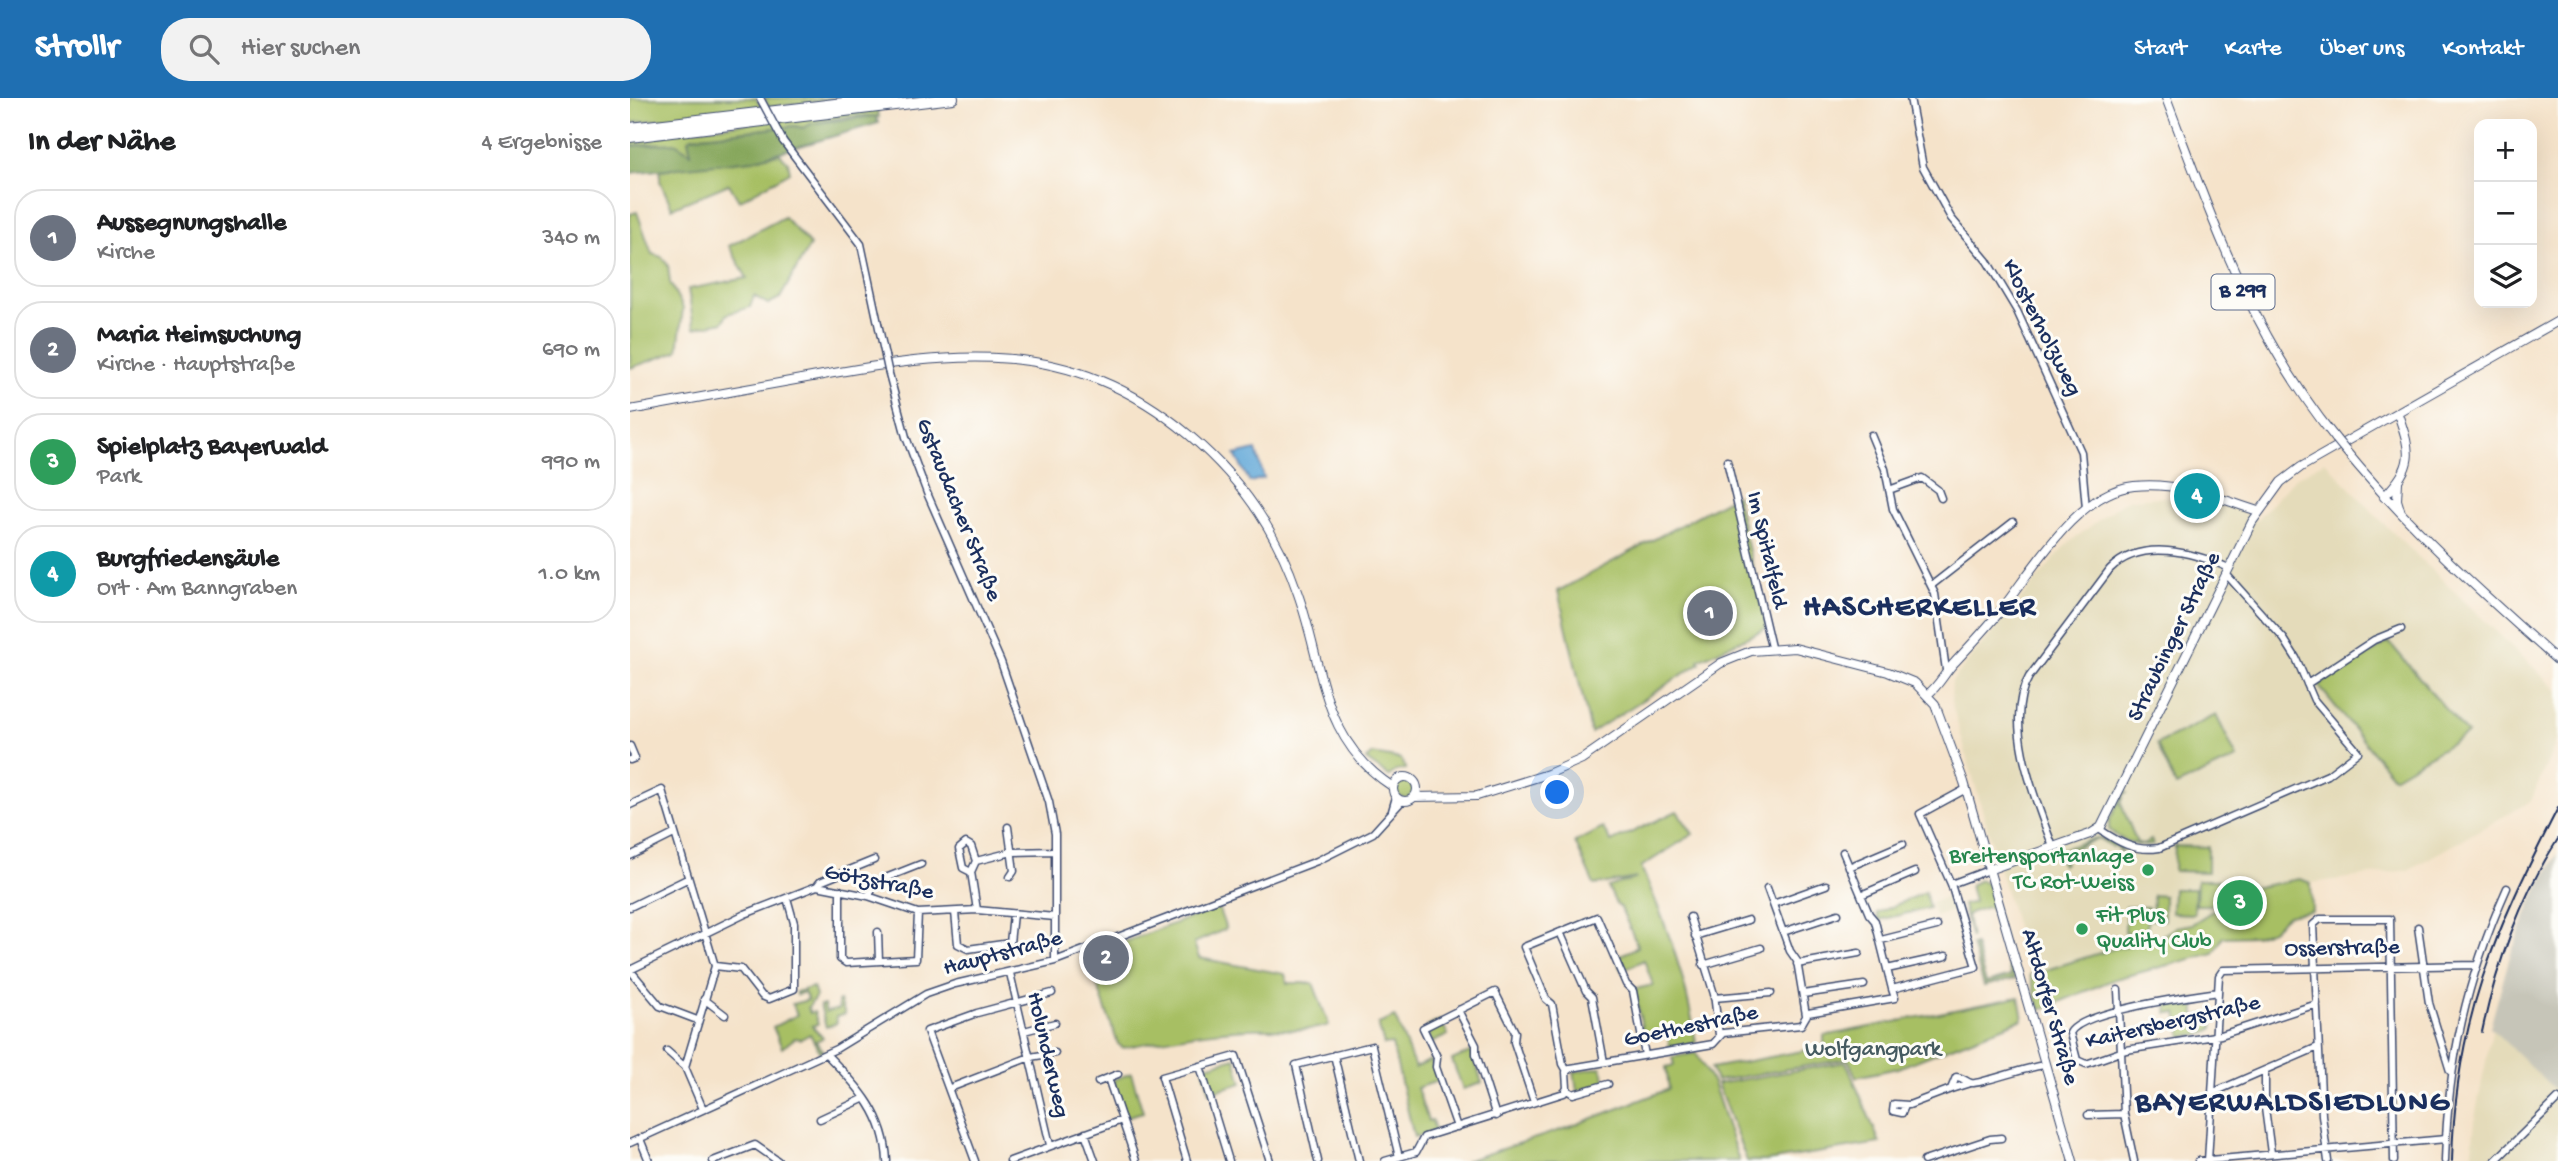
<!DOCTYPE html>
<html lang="de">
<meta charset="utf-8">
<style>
body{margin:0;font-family:"Gochi Hand",sans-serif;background:#f2f2f2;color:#202124}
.controls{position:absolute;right:21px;top:21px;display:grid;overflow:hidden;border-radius:14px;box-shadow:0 7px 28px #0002}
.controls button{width:63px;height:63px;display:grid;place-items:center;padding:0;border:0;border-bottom:2px solid #e0e0e0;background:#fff;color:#202124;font:35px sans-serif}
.you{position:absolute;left:928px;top:695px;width:24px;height:24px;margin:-18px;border:5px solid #fff;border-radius:50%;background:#1a73e8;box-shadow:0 0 0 10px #1a73e833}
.badge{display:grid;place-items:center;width:46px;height:46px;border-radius:50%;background:#1f6fb2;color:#fff;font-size:23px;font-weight:700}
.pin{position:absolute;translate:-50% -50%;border:4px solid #fff;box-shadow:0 2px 7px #0006}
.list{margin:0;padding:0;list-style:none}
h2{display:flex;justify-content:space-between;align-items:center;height:91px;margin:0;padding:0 28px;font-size:30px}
h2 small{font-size:23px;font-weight:400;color:#757577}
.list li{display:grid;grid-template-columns:46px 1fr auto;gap:21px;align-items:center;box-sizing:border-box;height:98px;margin:0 14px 14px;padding:0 14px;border:2px solid #e0e0e0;border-radius:28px}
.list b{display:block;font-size:26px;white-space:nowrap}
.list p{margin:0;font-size:23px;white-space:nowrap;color:#757577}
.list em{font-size:23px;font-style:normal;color:#757577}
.icon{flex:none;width:38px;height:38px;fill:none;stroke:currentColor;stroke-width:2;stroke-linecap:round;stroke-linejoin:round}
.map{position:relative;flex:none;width:1928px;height:1063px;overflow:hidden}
header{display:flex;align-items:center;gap:42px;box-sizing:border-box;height:98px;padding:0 35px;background:#1f6fb2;color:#fff}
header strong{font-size:33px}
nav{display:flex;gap:38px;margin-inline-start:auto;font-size:24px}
.search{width:490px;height:63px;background:#f2f2f2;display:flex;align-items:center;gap:18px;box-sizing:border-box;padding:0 24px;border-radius:28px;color:#757577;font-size:26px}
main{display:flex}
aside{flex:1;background:#fff}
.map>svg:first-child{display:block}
.built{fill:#e4dbba}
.industrial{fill:#c6c5b8}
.green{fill:#a7bf64;stroke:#617761;stroke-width:2}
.forest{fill:#85a65a;stroke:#506a5c;stroke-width:2}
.water{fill:#62a8d8;stroke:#3e6c9b;stroke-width:2}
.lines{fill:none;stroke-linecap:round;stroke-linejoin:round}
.minor-casing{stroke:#3c4a6e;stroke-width:9}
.major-casing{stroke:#3c4a6e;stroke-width:10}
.highway-casing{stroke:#3c4a6e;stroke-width:12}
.minor{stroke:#fff;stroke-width:6}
.major{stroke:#fff;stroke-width:8}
.highway{stroke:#fff;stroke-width:10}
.rail{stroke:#1b2f5e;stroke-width:2}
.minor-bridge-casing{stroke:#3c4a6e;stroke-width:9;stroke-linecap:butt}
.major-bridge-casing{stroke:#3c4a6e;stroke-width:10;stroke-linecap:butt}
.minor-bridge{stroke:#fff;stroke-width:6}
.major-bridge{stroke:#fff;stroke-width:8}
.leisure-dot{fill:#2e9e5b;stroke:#fdfcf7;stroke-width:2.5}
.labels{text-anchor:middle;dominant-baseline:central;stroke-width:6;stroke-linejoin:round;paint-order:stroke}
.shield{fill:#fdfcf7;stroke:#5f6c8c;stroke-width:2}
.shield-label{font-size:21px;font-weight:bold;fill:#1b2f5e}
.street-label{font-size:23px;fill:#1b2f5e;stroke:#fdfcf7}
.leisure-label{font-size:23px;fill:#27864d;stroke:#fdfcf7;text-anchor:end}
.park-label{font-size:23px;fill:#455a60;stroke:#fdfcf7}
.district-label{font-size:30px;font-weight:bold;letter-spacing:2px;fill:#1b2f5e;stroke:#fdfcf7}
</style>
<header>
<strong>Strollr</strong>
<div class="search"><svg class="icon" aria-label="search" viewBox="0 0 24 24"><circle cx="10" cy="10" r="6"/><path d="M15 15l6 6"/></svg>Hier suchen</div>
<nav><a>Start</a><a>Karte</a><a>Über uns</a><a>Kontakt</a></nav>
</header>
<main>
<aside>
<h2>In der Nähe<small>4 Ergebnisse</small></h2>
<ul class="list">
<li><span class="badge" style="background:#6b7280">1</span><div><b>Aussegnungshalle</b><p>Kirche</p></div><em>340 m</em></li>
<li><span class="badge" style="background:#6b7280">2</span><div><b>Maria Heimsuchung</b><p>Kirche · Hauptstraße</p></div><em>690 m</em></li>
<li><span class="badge" style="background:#2e9e5b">3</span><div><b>Spielplatz Bayerwald</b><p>Park</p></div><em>990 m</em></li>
<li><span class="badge" style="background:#0f9aa8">4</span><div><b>Burgfriedensäule</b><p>Ort · Am Banngraben</p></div><em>1.0 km</em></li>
</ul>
</aside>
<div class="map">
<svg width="1928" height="1063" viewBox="0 0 1928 1063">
<rect width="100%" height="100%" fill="#fdfcf7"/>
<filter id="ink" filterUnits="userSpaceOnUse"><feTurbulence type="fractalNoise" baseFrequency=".0143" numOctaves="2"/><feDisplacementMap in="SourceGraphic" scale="14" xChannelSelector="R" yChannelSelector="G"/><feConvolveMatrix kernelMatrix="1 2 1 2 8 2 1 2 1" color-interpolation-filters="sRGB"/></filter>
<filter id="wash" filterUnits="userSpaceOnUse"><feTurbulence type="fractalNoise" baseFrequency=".00686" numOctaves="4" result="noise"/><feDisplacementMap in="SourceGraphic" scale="28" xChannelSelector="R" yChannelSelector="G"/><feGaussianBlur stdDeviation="1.57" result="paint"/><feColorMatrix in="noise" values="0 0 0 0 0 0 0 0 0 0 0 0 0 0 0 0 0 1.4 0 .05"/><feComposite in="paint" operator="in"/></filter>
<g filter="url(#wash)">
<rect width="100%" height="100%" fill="#f5e3ca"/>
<!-- built -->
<path class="built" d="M1695 363 1752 424 1928 593V639L1901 703 1778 772 1681 785 1669 781 1617 791 1562 826 1546 829 1524 843 1486 850 1400 877 1321 603 1322 583 1436 447 1491 405 1501 401 1536 399 1555 403 1592 402 1626 423 1665 380Z
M1319 799 1323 813 1305 818 1301 804Z
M1863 928 1928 995V1063H1870L1865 1057 1862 1063H1841L1846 1014Z"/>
<!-- industrial -->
<path class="industrial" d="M1928 755V995L1860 929 1880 858 1904 798Z"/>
<!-- green -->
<path class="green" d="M0 0H126L131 9 0 25Z
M134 0H215L139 9Z
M247 10 249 19C227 15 193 21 173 30L165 28 62 39 59 45 62 56C44 42 20 45 0 48V39Z
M150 56 158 64 160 74 109 103 99 86 42 110 30 83V72Z
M7 114 22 156 32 159 38 167 40 185 53 210 48 253 0 270V116Z
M154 119 180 147 150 200 138 206 124 198 120 209 97 216 93 224 64 230 58 191 117 180 99 148Z
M1106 397 1137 530 1069 562 1070 565 961 635 928 493Z
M1759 544 1837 636 1763 679 1688 587Z
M1586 617 1607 660 1546 688 1527 646Z
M743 656 771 661 776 671 766 673 759 678 736 662Z
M766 691a9 9 0 1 1 18 0a9 9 0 1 1-18 0Z
M1494 694 1498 695 1495 694 1491 706 1507 745 1513 747 1521 742 1523 747C1508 749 1490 743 1479 731V723Z
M1047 713 1063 736 1011 769C1037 827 1057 882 1066 945L1040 950 1037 934 1013 936 1005 891 1023 887 1014 862 992 873 986 859 1008 849 991 810 986 806 978 789 1007 780 964 787 945 744 973 730 981 744Z
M1468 740C1477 740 1483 745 1491 749L1492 755 1485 747 1483 749 1468 740 1431 757 1435 765 1432 767 1427 753 1463 741Z
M1545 748 1578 749V774L1544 773Z
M1669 781 1681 785 1682 813 1658 817 1642 832 1626 838 1593 839 1584 855 1485 881 1410 912 1400 877 1486 850 1524 843 1546 829 1562 826 1617 791Z
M1350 782 1358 787 1385 881 1354 888 1342 847H1345L1356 885 1381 878 1362 811 1357 809 1339 815 1337 819 1341 840 1333 807 1344 804 1340 787Z
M1567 782H1589L1588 807H1566Z
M1543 791H1565L1564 816 1542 815Z
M1295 794 1299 810 1249 822 1247 815Z
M1523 797 1534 798V822H1522Z
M588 809 596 831 564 845 569 860 655 876 657 885H683L699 927C673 936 646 929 618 931 575 933 535 941 493 950L488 946 457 858Z
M1496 809H1518L1517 834H1495Z
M183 889 186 898 178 910 180 915 184 914 188 926 182 928 193 940 186 943 193 953 190 955 180 936 171 941 165 940 152 950 143 929 167 917 162 906 178 902 174 894 167 897 166 894Z
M1389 899 1393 921 1268 970 1226 979 1218 961 1086 983 1081 970 1194 949V938Z
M1565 901V918L1585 915 1583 930 1577 935 1552 939 1547 915H1537L1538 906Z
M210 903 215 916 206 919 207 925 196 929 190 907H194L196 914 209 911 208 904Z
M765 919 785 970 801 962 808 983 787 990 798 1023 802 1022 805 1033 784 1039 762 946 754 947 748 926Z
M810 922 818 937 801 945 797 929Z
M842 953 852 985 833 991 822 962Z
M1066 955 1083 985 1109 1063H835L937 1030 1039 991 1036 969 1044 967 1042 959Z
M605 960 612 985 580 994 573 969Z
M1216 964 1250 1045 1136 1063H1117L1087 986Z
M971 969 976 984 947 993 944 974Z
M501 975 513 1014 495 1019 483 982Z"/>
<!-- forest -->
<path class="forest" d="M245 18 249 25 123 62 0 75V48L45 45 61 55 58 42 62 39 165 28 173 30 183 25Z"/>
<!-- water -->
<path class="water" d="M626 352 634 380 620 384 605 357Z"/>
</g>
<g filter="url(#ink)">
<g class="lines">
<defs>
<path id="minor" d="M1280 0 1293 69 1321 120 1357 163 1387 213 1451 354 1456 410
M153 43 231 146 255 258
M258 272 276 339 297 395 371 564 419 704 425 736V863
M1241 337 1255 371 1263 411 1305 496 1316 572
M1097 363 1141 549
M1259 392 1292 380 1308 392 1311 400
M1302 487 1383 424
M1677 586 1744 542 1771 531
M0 648 5 660 0 662
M0 707 32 692 85 868 55 969
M762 713 766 699
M378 729 384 773 380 779
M1469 731C1488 744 1505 754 1529 750L1698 677 1728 654 1684 602 1666 560 1654 541 1596 476
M1423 749C1406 703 1372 624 1399 579L1480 471C1511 440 1563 454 1599 470
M1213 754 1239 816 1245 823 1262 891
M0 758 44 736
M346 763 382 754 425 753
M1219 769 1273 746
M341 774 333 770 329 751 336 745 341 748 346 763 341 774 347 812
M1321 786 1361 771
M187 788 190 784 244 762
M1137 790 1160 853 1167 863 1176 917
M210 792V861L216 865 286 861 288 815
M1231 797 1285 774
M238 798 248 783 291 766
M1143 806 1196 787
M0 809 57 781
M325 814 328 846 338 851 380 845 383 816
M1060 819 1084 896 1089 937
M1788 829 1799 905 1820 973
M248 834 249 863
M930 834 956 893 962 899 974 964
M1153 834 1208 816
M1065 838 1118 822
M1251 842 1307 828
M1167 866 1229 855
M1073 867 1131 850
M85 868 111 871 132 898 139 901 164 891V825L157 800
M1257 871 1316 858
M380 875 420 1047
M1488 892 1494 1016 1504 1063
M1588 894C1561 898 1451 913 1440 935L1447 962 1456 966 1496 952 1591 937 1687 906
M1173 896 1234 887
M1084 900 1141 895
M74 901 95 917
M828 912 846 947V956L866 1018
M67 922 30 908 0 872 115 816 187 788 238 798 288 815 347 812 425 819
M394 933 425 925
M37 953 55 969 73 1011
M196 956C228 989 255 1015 257 1063
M704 957 729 1063
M570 968 599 1063
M937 973 933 966 922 906 916 901 894 849 967 819 996 886 1003 893 1015 957
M1635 973V1010L1641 1055
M478 980 506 1063
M468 984 488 976
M1340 985 1321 991 1326 979C1333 979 1336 984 1341 985 1347 987 1400 968 1415 967
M320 990 400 959 425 955
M937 992 943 996 978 986
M1582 995 1688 949
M1275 1008 1272 1015 1263 1013 1264 1006 1279 1007 1321 991
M1458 1017 1494 1016
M190 1021 235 1000
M827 1029 806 969 807 959 793 930 865 894 885 934 884 944 904 1004
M455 1035 465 1063
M10 1041 19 1063
M0 1045 206 951 296 896 325 886 425 863 687 763 743 735 772 703
M83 1063 125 1047 148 1063
M345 1063 297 933 347 915 422 895
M380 1063 492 1022
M557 1063 532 979 606 958 640 1063
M688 1063 666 967 742 948 769 1059
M755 1063 786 1054 794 1039 934 995 937 990 936 974 941 970 1083 946 1093 935 1171 927 1178 915 1265 900 1262 891 1346 869 1321 786 1290 716 1336 691
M1294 1063 1360 1041 1371 1040
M1568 1063 1816 1041
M1578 1063 1589 878 1593 872 1846 867
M1698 1063 1692 1017 1683 827 1690 821H1760L1764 1063
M1815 1063C1818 963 1836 882 1877 790
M1865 1063 1928 1001"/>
<path id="major" d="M1536 0C1583 123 1621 236 1706 341
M0 312C61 301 121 290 182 279 323 253 440 237 559 337 609 379 647 433 668 496 694 569 690 642 763 689
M1715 352C1779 430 1853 496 1928 563
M1768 384 1767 402 1771 415
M1754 399C1784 367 1782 356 1768 316
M1298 596C1309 588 1315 574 1325 564 1340 548 1354 533 1368 516 1401 475 1446 394 1504 388 1547 383 1588 400 1628 413
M763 691a12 12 0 1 1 24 0a12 12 0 1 1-24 0Z
M784 699 847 698 918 676 952 661 1091 565 1121 553 1165 550 1258 574 1285 585 1305 606 1334 684 1443 1063
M1361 771 1460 736 1471 729 1622 424 1651 384 1671 369 1928 223"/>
<path id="highway" d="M0 30 256 0
M0 39 323 0"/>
</defs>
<!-- minor casing -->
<use href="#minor" class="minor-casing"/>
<!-- major casing -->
<use href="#major" class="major-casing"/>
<!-- highway casing -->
<use href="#highway" class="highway-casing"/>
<!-- minor -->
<use href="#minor" class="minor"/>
<!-- major -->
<use href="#major" class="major"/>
<!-- highway -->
<use href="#highway" class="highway"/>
<!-- rail -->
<path class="rail" d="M1852 934C1866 868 1891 798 1928 741
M1822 1063C1825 922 1865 833 1928 710"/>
<defs>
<path id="minor-bridge" d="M130 0 153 43
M255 258 258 272"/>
<path id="major-bridge" d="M1706 341 1715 352"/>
</defs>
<!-- minor-bridge casing -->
<use href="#minor-bridge" class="minor-bridge-casing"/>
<!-- major-bridge casing -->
<use href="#major-bridge" class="major-bridge-casing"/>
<!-- minor-bridge -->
<use href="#minor-bridge" class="minor-bridge"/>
<!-- major-bridge -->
<use href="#major-bridge" class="major-bridge"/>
</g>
</g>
<!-- markers -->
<g class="leisure-dot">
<circle cx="1518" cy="772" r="7"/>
<circle cx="1452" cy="831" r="7"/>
</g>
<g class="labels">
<!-- shield labels -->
<rect class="shield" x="1581.5" y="176.5" width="63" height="35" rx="5"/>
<g class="shield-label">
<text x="1613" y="194">B 299</text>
</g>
<!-- street labels -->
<g class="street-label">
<text transform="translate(1411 230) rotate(63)">Klosterholzweg</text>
<text transform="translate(328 412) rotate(68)">Gstaudacher Straße</text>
<text transform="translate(1136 452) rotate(77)">Im Spitalfeld</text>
<text transform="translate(1545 539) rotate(-64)">Straubinger Straße</text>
<text transform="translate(249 785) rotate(11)">Götzstraße</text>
<text transform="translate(1712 851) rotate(-1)">Osserstraße</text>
<text transform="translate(373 856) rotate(-15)">Hauptstraße</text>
<text transform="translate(1419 909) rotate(74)">Altdorfer Straße</text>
<text transform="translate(1543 925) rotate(-13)">Kaitersbergstraße</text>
<text transform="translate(1061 929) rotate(-12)">Goethestraße</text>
<text transform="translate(417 957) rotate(77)">Holunderweg</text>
</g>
<!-- leisure labels -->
<g class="leisure-label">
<text x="1504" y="759">Breitensportanlage<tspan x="1504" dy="26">TC Rot-Weiss</tspan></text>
<text x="1466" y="818" text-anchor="start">Fit Plus<tspan x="1466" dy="26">Quality Club</tspan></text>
</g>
<!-- park labels -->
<g class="park-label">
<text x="1243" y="952">Wolfgangpark</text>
</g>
<!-- district labels -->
<g class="district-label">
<text x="1290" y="511">HASCHERKELLER</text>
<text x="1663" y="1006">BAYERWALDSIEDLUNG</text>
</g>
</g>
</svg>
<div class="controls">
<button>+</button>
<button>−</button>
<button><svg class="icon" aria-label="layers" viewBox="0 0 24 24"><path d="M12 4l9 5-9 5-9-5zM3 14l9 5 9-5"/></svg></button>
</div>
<div class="you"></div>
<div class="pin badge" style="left:1080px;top:515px;background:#6b7280">1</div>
<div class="pin badge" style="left:476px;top:860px;background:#6b7280">2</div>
<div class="pin badge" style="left:1610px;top:805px;background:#2e9e5b">3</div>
<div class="pin badge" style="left:1567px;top:398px;background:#0f9aa8">4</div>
</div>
</main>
